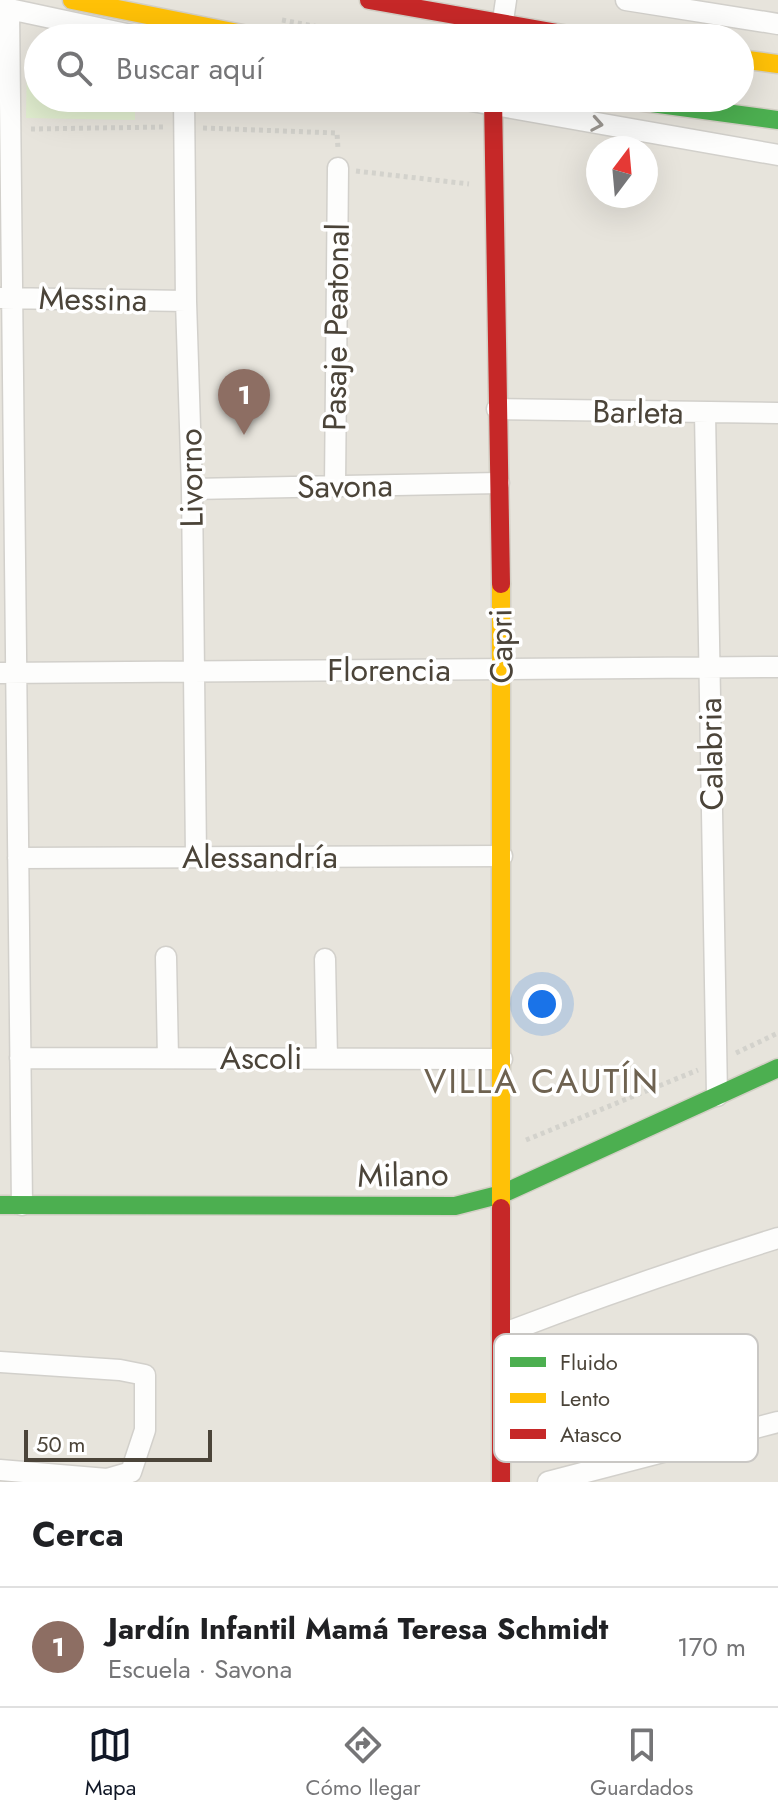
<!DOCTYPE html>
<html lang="es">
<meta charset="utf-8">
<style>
body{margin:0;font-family:Jost,sans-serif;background:#f6f6f6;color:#202124}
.compass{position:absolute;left:586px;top:136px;width:72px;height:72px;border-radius:50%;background:#fff;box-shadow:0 8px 32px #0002;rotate:16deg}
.scale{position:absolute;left:24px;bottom:20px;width:188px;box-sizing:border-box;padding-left:8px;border:4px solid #4b4439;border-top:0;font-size:22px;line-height:28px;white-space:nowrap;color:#4b4439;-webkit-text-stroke:6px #fff;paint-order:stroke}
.you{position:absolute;left:542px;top:1004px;width:28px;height:28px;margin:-20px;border:6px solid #fff;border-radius:50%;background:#1a73e8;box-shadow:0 0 0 12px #1a73e833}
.badge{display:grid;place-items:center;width:52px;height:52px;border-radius:50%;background:#111827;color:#fff;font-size:26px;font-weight:700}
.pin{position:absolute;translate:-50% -66px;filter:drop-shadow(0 2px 4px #0008)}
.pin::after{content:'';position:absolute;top:42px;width:28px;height:24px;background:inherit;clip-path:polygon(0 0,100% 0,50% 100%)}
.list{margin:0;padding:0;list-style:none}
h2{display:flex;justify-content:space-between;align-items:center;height:104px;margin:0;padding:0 32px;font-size:34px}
h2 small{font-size:26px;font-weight:400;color:#757577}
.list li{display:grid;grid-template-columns:52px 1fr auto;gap:24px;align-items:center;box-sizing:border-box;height:120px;padding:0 32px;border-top:2px solid #e0e0e0}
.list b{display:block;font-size:30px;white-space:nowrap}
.list p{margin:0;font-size:26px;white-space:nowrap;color:#757577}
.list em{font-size:26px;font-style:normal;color:#757577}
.icon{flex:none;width:44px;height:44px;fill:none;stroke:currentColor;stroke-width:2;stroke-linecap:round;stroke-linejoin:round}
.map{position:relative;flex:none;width:778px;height:1482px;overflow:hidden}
.search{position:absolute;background:#fff;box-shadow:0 8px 32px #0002;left:24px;right:24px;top:24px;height:88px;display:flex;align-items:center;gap:20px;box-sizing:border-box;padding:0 28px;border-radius:44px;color:#757577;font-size:30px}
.sheet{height:224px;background:#fff}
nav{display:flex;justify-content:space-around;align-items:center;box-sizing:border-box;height:112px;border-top:2px solid #e0e0e0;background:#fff;font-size:22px;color:#757577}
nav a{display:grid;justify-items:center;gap:4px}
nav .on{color:#111827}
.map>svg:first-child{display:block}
.residential{fill:#e7e4dc;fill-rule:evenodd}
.green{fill:#e1eecf}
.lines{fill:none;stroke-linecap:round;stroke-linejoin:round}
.street-casing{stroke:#d2d0cb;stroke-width:23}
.fast-casing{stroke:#d3cfc5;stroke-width:21}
.slow-casing{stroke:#d3cfc5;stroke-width:21}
.jam-casing{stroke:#d3cfc5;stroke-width:21}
.path{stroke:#d3d2cc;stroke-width:5;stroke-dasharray:4 4;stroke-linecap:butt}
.street{stroke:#fdfdfc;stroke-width:20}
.fast{stroke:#4caf50;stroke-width:18}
.slow{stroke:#ffc107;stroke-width:18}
.jam{stroke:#c62828;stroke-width:18}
.oneway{stroke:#9b9791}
.labels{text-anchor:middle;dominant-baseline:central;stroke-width:7;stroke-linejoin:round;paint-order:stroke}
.street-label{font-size:32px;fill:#4b4439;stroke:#fff}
.neighbourhood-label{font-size:34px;letter-spacing:2px;fill:#6e6250;stroke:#fff}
.key{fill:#fff;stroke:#c9c7c4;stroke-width:2}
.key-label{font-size:22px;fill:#4b4439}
</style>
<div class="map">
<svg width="778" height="1482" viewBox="0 0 778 1482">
<rect width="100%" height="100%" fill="#f4f2ee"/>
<!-- residential -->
<path class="residential" d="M0 0H778V1482H0ZM38 38H740V98H38ZM598 148H646V196H598Z"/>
<!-- green -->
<path class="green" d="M27 58H38V98H135V120L26 118Z"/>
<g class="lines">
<defs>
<path id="street" d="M626 0 778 24
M0 7 145 38
M9 9 22 1205
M501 34 506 0
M184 98 186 301 192 489 196 857
M455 98 778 155
M0 298 186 301
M497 409 778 413
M705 413 717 1096
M335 486 338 168
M192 489 499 483
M0 673 778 667
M18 858 502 856
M166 957 168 1058
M325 959 327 1058
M20 1058 502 1059
M502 1334C593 1299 685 1267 778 1238
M0 1362 120 1370 145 1375V1430L131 1472 107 1479 0 1470
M548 1482 778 1422"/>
<path id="fast" d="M614 98 778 120
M0 1205 455 1206 502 1194 778 1068"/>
<path id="slow" d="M72 0 263 38
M740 59 778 64
M501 584V1208"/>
<path id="jam" d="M369 0 586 38
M493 98 501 584
M501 1482V1208"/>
</defs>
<!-- street casing -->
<use href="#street" class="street-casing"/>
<!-- fast casing -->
<use href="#fast" class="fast-casing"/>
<!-- slow casing -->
<use href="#slow" class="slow-casing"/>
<!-- jam casing -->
<use href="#jam" class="jam-casing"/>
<!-- path -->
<path class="path" d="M282 20 378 38
M203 128 337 133 338 149
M31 129 165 127
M356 171 469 184
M736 1053 778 1033
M526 1140 698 1070"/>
<!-- street -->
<use href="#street" class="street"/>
<!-- fast -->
<use href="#fast" class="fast"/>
<!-- slow -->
<use href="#slow" class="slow"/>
<!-- jam -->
<use href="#jam" class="jam"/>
</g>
<!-- one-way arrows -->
<defs><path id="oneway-chevron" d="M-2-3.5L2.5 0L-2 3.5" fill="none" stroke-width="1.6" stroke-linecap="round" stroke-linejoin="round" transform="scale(2)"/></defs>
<use class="oneway" href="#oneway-chevron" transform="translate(597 124) rotate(10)"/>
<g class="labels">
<!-- street labels -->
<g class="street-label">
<text transform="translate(93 299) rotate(1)">Messina</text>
<text transform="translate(336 327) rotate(-89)">Pasaje Peatonal</text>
<text transform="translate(638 412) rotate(1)">Barleta</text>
<text transform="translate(191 478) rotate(-91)">Livorno</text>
<text transform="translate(345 486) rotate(-1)">Savona</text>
<text transform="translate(501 646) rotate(-91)">Capri</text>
<text x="389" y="670">Florencia</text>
<text transform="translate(711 754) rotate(-91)">Calabria</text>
<text x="260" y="857">Alessandría</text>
<text x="261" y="1058">Ascoli</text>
<text transform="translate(403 1175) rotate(-1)">Milano</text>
</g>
<!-- neighbourhood labels -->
<g class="neighbourhood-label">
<text x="542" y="1081">VILLA CAUTÍN</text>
</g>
</g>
<!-- legend -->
<rect x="494" y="1334" width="264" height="128" rx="12" class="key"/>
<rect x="510" y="1357" width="36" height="10" fill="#4caf50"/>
<rect x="510" y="1393" width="36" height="10" fill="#ffc107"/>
<rect x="510" y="1429" width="36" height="10" fill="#c62828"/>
<g class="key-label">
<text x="560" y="1370">Fluido</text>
<text x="560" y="1406">Lento</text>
<text x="560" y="1442">Atasco</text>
</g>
</svg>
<svg class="compass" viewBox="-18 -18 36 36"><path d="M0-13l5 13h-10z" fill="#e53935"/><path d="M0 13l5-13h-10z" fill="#757577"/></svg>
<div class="scale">50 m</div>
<div class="you"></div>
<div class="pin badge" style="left:244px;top:435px;background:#8d6e63">1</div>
<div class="search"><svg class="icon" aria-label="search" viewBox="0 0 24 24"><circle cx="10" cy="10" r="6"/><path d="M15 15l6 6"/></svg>Buscar aquí</div>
</div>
<section class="sheet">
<h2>Cerca<small></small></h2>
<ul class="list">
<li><span class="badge" style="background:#8d6e63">1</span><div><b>Jardín Infantil Mamá Teresa Schmidt</b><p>Escuela · Savona</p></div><em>170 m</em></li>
</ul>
</section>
<nav>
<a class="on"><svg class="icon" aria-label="map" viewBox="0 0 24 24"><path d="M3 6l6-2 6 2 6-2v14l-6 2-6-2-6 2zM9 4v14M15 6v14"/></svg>Mapa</a>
<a><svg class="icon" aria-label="directions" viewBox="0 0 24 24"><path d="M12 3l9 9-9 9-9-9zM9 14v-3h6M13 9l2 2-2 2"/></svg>Cómo llegar</a>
<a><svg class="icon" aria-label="saved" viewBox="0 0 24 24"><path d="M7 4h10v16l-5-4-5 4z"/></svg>Guardados</a>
</nav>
